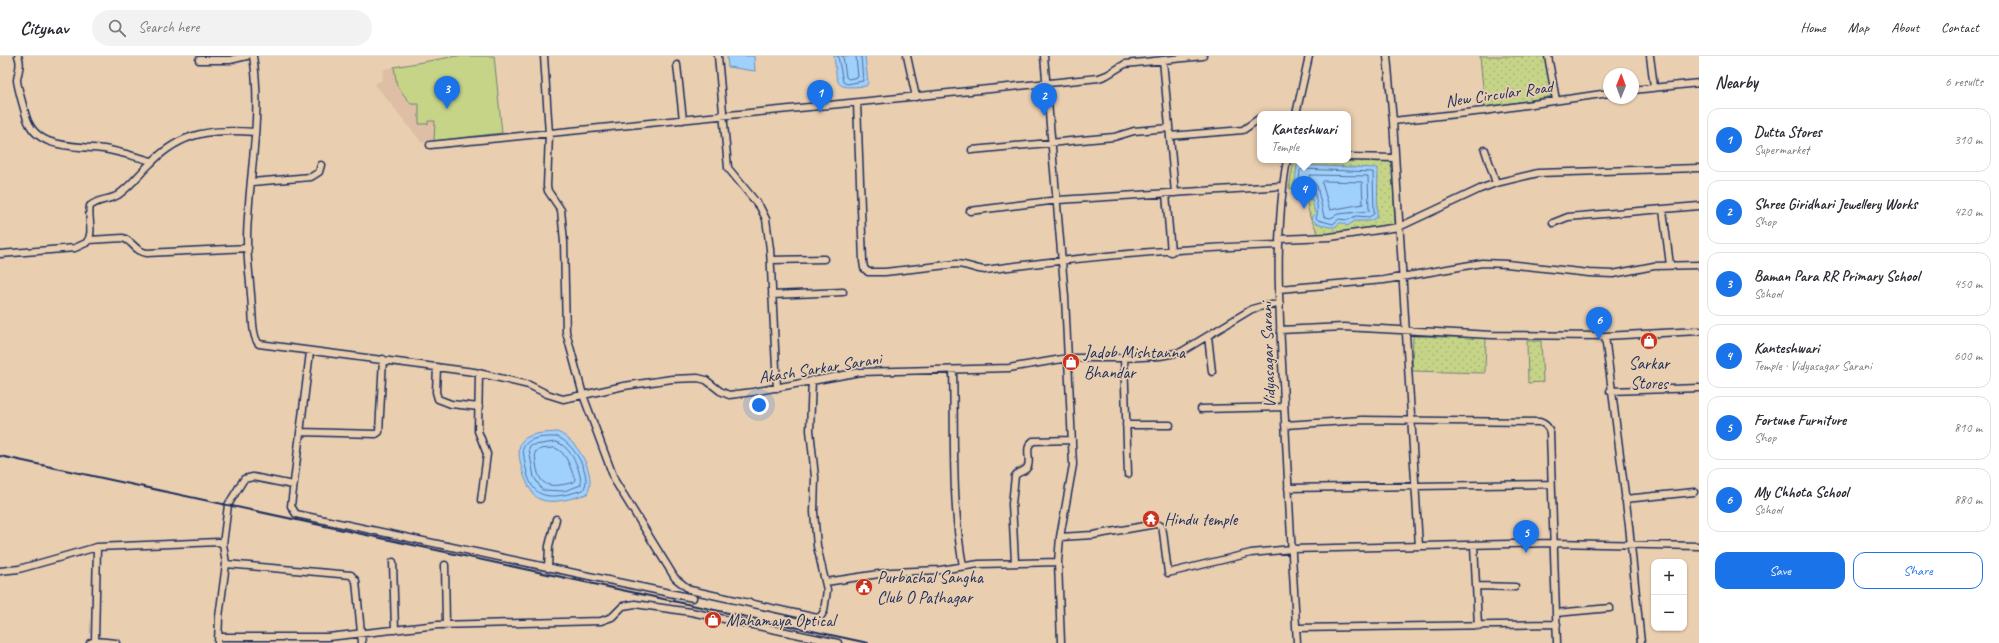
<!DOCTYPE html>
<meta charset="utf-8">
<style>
body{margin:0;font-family:Caveat,sans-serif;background:#f2f2f3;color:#2b2b33}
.controls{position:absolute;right:12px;bottom:12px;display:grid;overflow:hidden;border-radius:8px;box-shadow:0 1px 3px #0004}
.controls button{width:36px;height:36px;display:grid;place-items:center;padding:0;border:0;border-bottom:1px solid #e1e1e2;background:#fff;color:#2b2b33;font:20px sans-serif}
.compass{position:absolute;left:1603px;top:12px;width:36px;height:36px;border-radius:50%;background:#fff;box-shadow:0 1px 3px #0004;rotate:1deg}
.you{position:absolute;left:759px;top:349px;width:14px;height:14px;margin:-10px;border:3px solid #fff;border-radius:50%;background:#1a73e8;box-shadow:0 0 0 6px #1a73e833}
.badge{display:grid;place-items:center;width:26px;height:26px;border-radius:50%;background:#1a73e8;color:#fff;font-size:13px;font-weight:700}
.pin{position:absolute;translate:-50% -33px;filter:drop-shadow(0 1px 2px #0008)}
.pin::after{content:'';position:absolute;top:21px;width:14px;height:12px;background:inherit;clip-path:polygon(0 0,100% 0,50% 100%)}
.popup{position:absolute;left:1257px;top:55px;width:94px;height:52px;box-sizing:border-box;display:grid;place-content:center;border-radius:8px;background:#fff;filter:drop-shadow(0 1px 3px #0005);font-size:13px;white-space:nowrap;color:#7c7c81}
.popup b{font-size:15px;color:#2b2b33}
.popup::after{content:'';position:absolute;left:50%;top:100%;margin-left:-8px;border:8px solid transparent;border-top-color:#fff}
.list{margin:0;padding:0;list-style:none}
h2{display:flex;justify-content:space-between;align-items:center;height:52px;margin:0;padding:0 16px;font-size:17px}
h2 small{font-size:13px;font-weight:400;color:#7c7c81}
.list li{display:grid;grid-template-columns:26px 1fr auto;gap:12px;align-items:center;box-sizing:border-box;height:64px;margin:0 8px 8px;padding:0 8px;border:1px solid #e1e1e2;border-radius:12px}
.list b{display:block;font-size:15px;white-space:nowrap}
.list p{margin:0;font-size:13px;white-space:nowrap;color:#7c7c81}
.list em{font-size:13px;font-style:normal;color:#7c7c81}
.actions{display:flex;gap:8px;padding:12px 16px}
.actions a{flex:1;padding:9px 0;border:1px solid #1a73e8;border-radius:12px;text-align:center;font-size:14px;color:#1a73e8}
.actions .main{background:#1a73e8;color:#fff}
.icon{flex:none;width:22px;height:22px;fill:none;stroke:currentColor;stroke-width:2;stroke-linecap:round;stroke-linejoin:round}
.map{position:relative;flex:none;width:1699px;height:587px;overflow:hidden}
header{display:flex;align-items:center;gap:24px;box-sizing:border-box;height:56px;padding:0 20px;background:#fff;border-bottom:1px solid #e1e1e2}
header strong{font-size:19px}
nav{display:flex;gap:22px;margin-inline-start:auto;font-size:14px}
.search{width:280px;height:36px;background:#f2f2f3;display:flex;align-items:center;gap:10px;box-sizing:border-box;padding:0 14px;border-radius:22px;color:#7c7c81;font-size:15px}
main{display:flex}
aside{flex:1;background:#fff}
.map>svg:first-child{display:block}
.built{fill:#debea4}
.park{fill:url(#park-dots);stroke:#708273}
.garden{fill:#c6d488;stroke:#708273}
.water{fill:#a0d0fc;stroke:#6b90bd}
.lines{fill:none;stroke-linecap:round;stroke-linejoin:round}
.shore{stroke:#506f9d;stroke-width:1}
.minor-casing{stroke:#1b2f5e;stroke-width:9}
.minor{stroke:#e9ceb0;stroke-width:6}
.rail{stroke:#1b2f5e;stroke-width:2}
.labels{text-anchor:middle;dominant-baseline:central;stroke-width:3.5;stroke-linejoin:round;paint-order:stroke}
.street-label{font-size:17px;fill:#1b2f5e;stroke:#e9ceb0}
.poi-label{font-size:17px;fill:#1b2f5e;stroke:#e9ceb0;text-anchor:start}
</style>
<header>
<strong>Citynav</strong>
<div class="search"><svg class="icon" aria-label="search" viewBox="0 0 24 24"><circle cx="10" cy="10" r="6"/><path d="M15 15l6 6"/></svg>Search here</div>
<nav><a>Home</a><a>Map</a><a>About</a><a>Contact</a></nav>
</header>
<main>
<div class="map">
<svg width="1699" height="587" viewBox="0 0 1699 587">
<defs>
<pattern id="park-dots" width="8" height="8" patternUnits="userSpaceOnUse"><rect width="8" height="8" fill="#c6d488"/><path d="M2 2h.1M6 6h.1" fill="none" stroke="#aab678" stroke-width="1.8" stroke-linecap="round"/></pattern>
</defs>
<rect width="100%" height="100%" fill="#e9ceb0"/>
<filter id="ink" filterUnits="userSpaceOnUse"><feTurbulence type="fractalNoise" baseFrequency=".025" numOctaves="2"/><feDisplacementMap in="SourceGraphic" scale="8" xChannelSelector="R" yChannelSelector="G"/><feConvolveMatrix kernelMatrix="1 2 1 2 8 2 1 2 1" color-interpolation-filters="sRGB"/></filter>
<g filter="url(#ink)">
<!-- built -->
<path class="built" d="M457 0H494L502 77 422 87 375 28 382 24 384 13Z"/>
<!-- park -->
<path class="park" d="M1480 0H1546L1553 40 1485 52Z
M1294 104 1392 105 1395 167 1387 172 1319 179 1310 161 1304 134 1289 132Z
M1413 280 1486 282 1485 317 1412 315Z
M1527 285H1541L1543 326 1528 327Z"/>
<!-- garden -->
<path class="garden" d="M457 0H494L502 77 434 85 435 65H428V68H419V48H411L397 30 394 11Z"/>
<!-- water -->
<path class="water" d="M727 0H754L755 15 728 11Z
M834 0H865L868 27 866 30C833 33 838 30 834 0Z
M1297 109 1378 112 1377 161 1370 165H1355L1347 170 1343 167H1340L1335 171H1329L1316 167 1311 162 1315 157 1312 143H1309L1308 132 1295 128Z
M557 376C577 383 598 419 587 438 573 442 553 449 539 443 527 437 513 395 522 385 530 376 547 377 557 376Z"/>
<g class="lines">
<!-- shore -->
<path class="shore" d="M838 0 843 26 847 28 863 25 861 0
M843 0 846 21 848 23 858 21 856 0
M1302 113 1373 116 1374 158 1369 161 1356 160 1348 164 1339 163 1333 168 1318 164 1316 162C1320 156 1315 133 1310 128 1307 125 1302 126 1299 124L1300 115Z
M1310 119 1368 120 1369 155 1338 158 1331 162 1324 161 1317 130 1310 122Z
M1324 125 1362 126 1363 148 1330 154 1322 127Z
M557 381C572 385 594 420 583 434 538 448 528 439 523 393 527 380 546 381 557 381Z
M556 386C571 390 581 414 581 429L564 435 542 434 534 421 529 393 530 390Z
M555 392C567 396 570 412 575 423L574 426C542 435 537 427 535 396L541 393Z"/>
<defs>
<path id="minor" d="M18 0C22 8 18 15 17 24 17 29 24 53 26 60 36 95 76 89 104 93 121 96 136 101 152 105
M253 0C263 61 248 122 247 183 247 206 251 230 252 253 253 263 252 281 259 288L474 316 529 329 547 338 563 343 583 339 615 425 675 522 690 534 817 562 821 560 824 555 827 534 817 490 814 456 815 421 810 374 812 324
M544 0 549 78 547 130 548 135 561 154 564 186 566 276 583 339 624 330 672 323 698 322 706 324 720 335 729 339 753 336 860 316 1009 312 1068 302H1124L1128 418
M718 0 728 112 760 151 766 163 770 193 777 332
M907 0 916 41
M1044 0 1065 241 1073 409 1060 481 1058 506 1061 587
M1387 0 1393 65 1419 490
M1548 0 1556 44
M1650 0 1654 31
M199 4H230L247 0
M1163 4 1175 137
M677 9 683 64
M1633 34 1699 27
M857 47 863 205 864 212 868 216H885L956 208C966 208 974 213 985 214 1082 201 1181 192 1279 189
M1296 58 1309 0
M1393 65 1484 55 1609 37
M1170 80 1243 74 1260 62
M430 89 1099 22 1107 19 1125 8 1203 0
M972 94 1114 81 1134 75 1169 72
M1485 94 1496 127
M1348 101 1395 102
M1287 104C1273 183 1280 266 1284 345 1288 426 1292 506 1297 587
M252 126 311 121 319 116 321 109
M1166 138 1171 196
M1663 154 1670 209
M970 155 1058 144 1283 130
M1553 167 1568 161 1699 150
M1279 183 1330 181 1399 171 1480 133 1496 127 1538 117 1699 112
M89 184 123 182C134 186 134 195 147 197L248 192
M0 198 75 192 86 187C95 178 87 161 90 150 98 143 110 144 118 139 131 130 140 117 151 107 182 75 213 73 255 76
M771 204 824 203
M1279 233 1384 224 1482 207 1507 208 1589 217 1613 218 1654 210 1699 209
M772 239 843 236
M1280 274 1344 271 1492 279 1605 280 1699 275
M1208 280 1212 316
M1605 280 1629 470 1641 587
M310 296 291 450 296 458 693 542
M1124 302 1160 300 1181 296 1252 253 1263 250 1280 248
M437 311 436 336 438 343 451 348 479 351
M953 314C955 379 951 445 963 510
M479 318 478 375 487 398 481 444
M1610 335 1699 332
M1201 353 1284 351
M1126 369H1170
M1285 369 1362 364 1540 366C1546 368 1549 371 1550 377L1557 587
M300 376 376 378 379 376 383 303
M1288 432 1551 428
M1625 443 1694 436
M1060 481 1093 479 1156 468 1161 470 1163 476 1168 517 1251 497 1292 493 1553 487 1699 490
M223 488 228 449 244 423 253 421 293 429
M1474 489 1478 570
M393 506 395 574
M1015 506 1012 448 1015 420C1018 415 1026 416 1028 410 1031 402 1024 392 1033 385L1072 384
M226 508 351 519 356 525 362 587
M445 509 446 569
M548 512 549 490 556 463
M0 515 19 513 97 491 219 486 223 488 226 508 219 561 218 587
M826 526 892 516 940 514 979 508 1058 506
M1476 530 1515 531
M1556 557 1610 552
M1296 572 1557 568
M218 581H328L438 569 601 565 612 561 623 550 635 548 691 556 838 587
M95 585 97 491
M90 587 95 585 116 587"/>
</defs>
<!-- minor casing -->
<use href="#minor" class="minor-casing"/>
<!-- minor -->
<use href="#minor" class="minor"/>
<!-- rail -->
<path class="rail" d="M0 400 868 587"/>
</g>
</g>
<!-- icons -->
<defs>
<symbol id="shop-disc" viewBox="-11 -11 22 22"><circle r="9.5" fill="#c8321e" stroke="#e9ceb0"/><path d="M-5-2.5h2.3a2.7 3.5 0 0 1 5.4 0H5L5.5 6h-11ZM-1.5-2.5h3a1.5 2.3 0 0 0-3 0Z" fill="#fff"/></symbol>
<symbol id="temple-disc" viewBox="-11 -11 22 22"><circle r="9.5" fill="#c8321e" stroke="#e9ceb0"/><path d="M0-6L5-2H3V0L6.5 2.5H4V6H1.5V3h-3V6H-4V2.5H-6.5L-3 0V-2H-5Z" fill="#fff"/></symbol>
<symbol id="civic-disc" viewBox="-11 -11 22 22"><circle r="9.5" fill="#c8321e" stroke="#e9ceb0"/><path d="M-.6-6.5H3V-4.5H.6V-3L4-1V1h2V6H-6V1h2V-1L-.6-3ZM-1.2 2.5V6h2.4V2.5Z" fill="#fff"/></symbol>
</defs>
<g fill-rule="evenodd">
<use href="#shop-disc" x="1639" y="275" width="20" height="20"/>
<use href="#shop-disc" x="1061" y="296" width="20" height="20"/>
<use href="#temple-disc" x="1141" y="453" width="20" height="20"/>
<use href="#civic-disc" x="854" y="521" width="20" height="20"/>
<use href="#shop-disc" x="703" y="554" width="20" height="20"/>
</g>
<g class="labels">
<!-- street labels -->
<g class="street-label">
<text transform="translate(1499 38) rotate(-8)">New Circular Road</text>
<text transform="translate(1268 299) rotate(-92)">Vidyasagar Sarani</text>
<text transform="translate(820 312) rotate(-9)">Akash Sarkar Sarani</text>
</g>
<!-- poi labels -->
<g class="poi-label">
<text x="1084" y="296">Jadob Mishtanna<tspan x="1084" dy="20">Bhandar</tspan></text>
<text x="1649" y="307" text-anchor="middle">Sarkar<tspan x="1649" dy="20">Stores</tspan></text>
<text x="1164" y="463">Hindu temple</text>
<text x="877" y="521">Purbachal Sangha<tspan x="877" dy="20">Club O Pathagar</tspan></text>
<text x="726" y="564">Mahamaya Optical</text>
</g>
</g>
</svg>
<div class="controls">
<button>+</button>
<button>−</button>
</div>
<svg class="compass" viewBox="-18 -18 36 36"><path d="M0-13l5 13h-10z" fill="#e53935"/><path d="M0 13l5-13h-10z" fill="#7c7c81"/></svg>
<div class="you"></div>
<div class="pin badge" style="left:820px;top:57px">1</div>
<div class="pin badge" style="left:1044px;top:60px">2</div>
<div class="pin badge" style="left:447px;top:53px">3</div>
<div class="pin badge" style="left:1304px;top:153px">4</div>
<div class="popup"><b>Kanteshwari</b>Temple</div>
<div class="pin badge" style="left:1526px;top:497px">5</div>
<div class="pin badge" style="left:1599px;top:284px">6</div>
</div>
<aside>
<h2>Nearby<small>6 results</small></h2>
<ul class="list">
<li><span class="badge">1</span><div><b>Dutta Stores</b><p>Supermarket</p></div><em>310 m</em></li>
<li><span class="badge">2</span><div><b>Shree Giridhari Jewellery Works</b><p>Shop</p></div><em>420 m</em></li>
<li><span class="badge">3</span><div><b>Baman Para RR Primary School</b><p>School</p></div><em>450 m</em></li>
<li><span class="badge">4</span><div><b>Kanteshwari</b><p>Temple · Vidyasagar Sarani</p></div><em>600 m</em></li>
<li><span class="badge">5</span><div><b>Fortune Furniture</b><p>Shop</p></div><em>810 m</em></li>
<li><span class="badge">6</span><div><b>My Chhota School</b><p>School</p></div><em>880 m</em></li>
</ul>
<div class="actions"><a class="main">Save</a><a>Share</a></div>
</aside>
</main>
